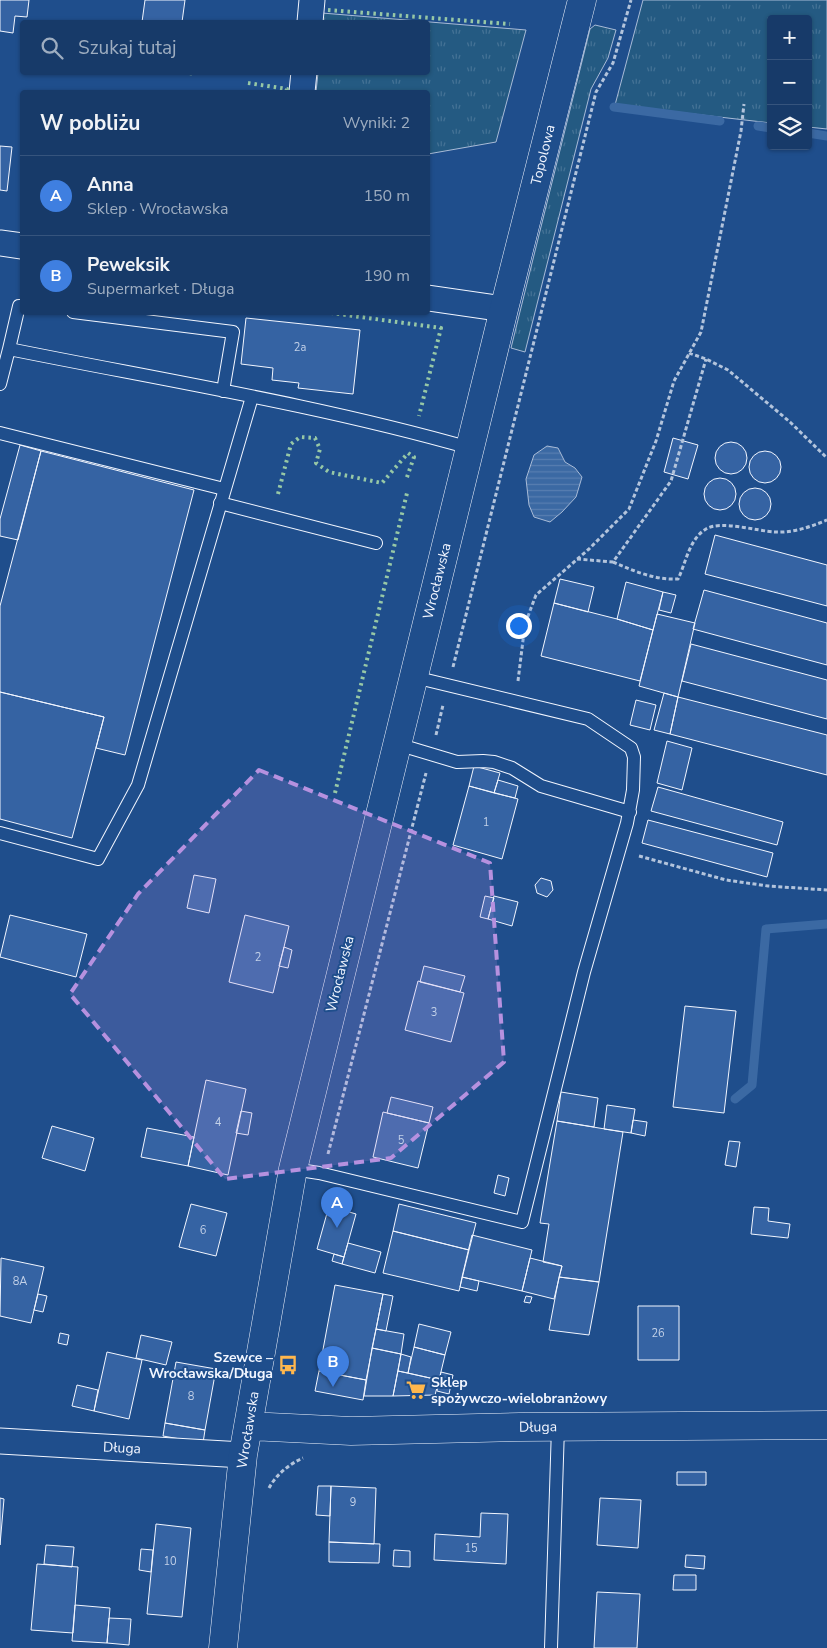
<!DOCTYPE html>
<html lang="pl">
<meta charset="utf-8">
<style>
body{margin:0;font-family:"Nunito Sans",sans-serif;background:#20416f;color:#f1f3f6}
.controls{position:absolute;right:15px;top:15px;display:grid;overflow:hidden;border-radius:5px;box-shadow:0 1px 4px #0004}
.controls button{width:45px;height:45px;display:grid;place-items:center;padding:0;border:0;border-bottom:1px solid #36547d;background:#173a69;color:#f1f3f6;font:25px sans-serif}
.you{position:absolute;left:518px;top:625px;width:18px;height:18px;margin:-12px;border:4px solid #fff;border-radius:50%;background:#1a73e8;box-shadow:0 0 0 8px #1a73e833}
.badge{display:grid;place-items:center;width:32px;height:32px;border-radius:50%;background:#ffb74d;color:#fff;font-size:16px;font-weight:700}
.pin{position:absolute;translate:-50% -41px;filter:drop-shadow(0 1px 2px #0008)}
.pin::after{content:'';position:absolute;top:26px;width:18px;height:15px;background:inherit;clip-path:polygon(0 0,100% 0,50% 100%)}
.list{margin:0;padding:0;list-style:none}
h2{display:flex;justify-content:space-between;align-items:center;height:65px;margin:0;padding:0 20px;font-size:21px}
h2 small{font-size:16px;font-weight:400;color:#9eadc0}
.list li{display:grid;grid-template-columns:32px 1fr auto;gap:15px;align-items:center;box-sizing:border-box;height:80px;padding:0 20px;border-top:1px solid #36547d}
.list b{display:block;font-size:19px;white-space:nowrap}
.list p{margin:0;font-size:16px;white-space:nowrap;color:#9eadc0}
.list em{font-size:16px;font-style:normal;color:#9eadc0}
.icon{flex:none;width:28px;height:28px;fill:none;stroke:currentColor;stroke-width:2;stroke-linecap:round;stroke-linejoin:round}
.map{position:relative;flex:none;width:827px;height:1648px;overflow:hidden}
.search{position:absolute;background:#173a69;box-shadow:0 1px 4px #0004;left:20px;top:20px;width:410px;height:55px;display:flex;align-items:center;gap:12px;box-sizing:border-box;padding:0 18px;border-radius:5px;color:#9eadc0;font-size:19px}
.panel{position:absolute;background:#173a69;box-shadow:0 1px 4px #0004;left:20px;top:90px;width:410px;height:225px;border-radius:5px}
.map>svg:first-child{display:block}
.grass{fill:url(#grass-tufts);stroke:#a8bbd7}
.water{fill:url(#water-rules);stroke:#a8bbd7}
.lines{fill:none;stroke-linecap:round;stroke-linejoin:round}
.stream{stroke:#3b69a3;stroke-width:9}
.building{fill:#3563a3;stroke:#f2f6ff}
.lane-casing{stroke:#f2f6ff;stroke-width:14}
.street-casing{stroke:#f2f6ff;stroke-width:27}
.secondary-casing{stroke:#f2f6ff;stroke-width:29}
.path{stroke:#b3c4dc;stroke-width:3;stroke-dasharray:4 2.5;stroke-linecap:butt}
.lane{stroke:#1f4e8c;stroke-width:12}
.street{stroke:#1f4e8c;stroke-width:25}
.secondary{stroke:#1f4e8c;stroke-width:28}
.hedge{stroke:#97c8a6;stroke-width:4;stroke-dasharray:2.5 4;stroke-linecap:butt}
.marked{fill:#b691df;fill-opacity:0.2;stroke:#b691df;stroke-width:4;stroke-dasharray:10 6;stroke-linejoin:round}
.labels{text-anchor:middle;dominant-baseline:central;stroke-width:4;stroke-linejoin:round;paint-order:stroke}
.number-label{font-size:11px;fill:#c3d1e8}
.street-label{font-size:14px;fill:#f2f6ff;stroke:#1f4e8c}
.poi-label{font-size:14px;font-weight:bold;fill:#f2f6ff;stroke:#1f4e8c;text-anchor:end}
</style>
<div class="map">
<svg width="827" height="1648" viewBox="0 0 827 1648">
<defs>
<pattern id="grass-tufts" width="24" height="20" patternUnits="userSpaceOnUse" patternTransform="scale(1.25)"><rect width="24" height="20" fill="#245a82"/><path d="M3 7l-1-3M5 7V3M7 7l1-3M15 17l-1-3M17 17v-4M19 17l1-3" fill="none" stroke="#447295"/></pattern>
<pattern id="water-rules" width="6" height="5" patternUnits="userSpaceOnUse" patternTransform="scale(1.25)"><rect width="6" height="5" fill="#3b69a3"/><path d="M0 2.5h6" fill="none" stroke="#587fb1"/></pattern>
</defs>
<rect width="100%" height="100%" fill="#1f4e8c"/>
<!-- grass -->
<path class="grass" d="M643 0H827V129L808 127V19H771V123L615 105Z
M322 13 526 30 496 142 428 154V92H316L318 73 428 72V22H322Z
M595 25 616 30 608 58 591 89 589 97 525 352 511 348 590 29Z"/>
<!-- water -->
<path class="water" d="M547 446 558 448 565 462 575 468 582 477 576 497 562 512 550 522 534 517 529 505 526 479 534 455Z"/>
<g class="lines">
<!-- stream -->
<path class="stream" d="M614 107 720 121
M758 126 771 128
M808 133 827 136
M735 1099 752 1085 766 929 827 924"/>
</g>
<!-- building -->
<path class="building" d="M0 0H29L27 17 15 16 13 33 0 31Z
M145 0H185L182 22H142Z
M0 146 12 147 7 191 0 190Z
M246 318 360 330 353 394 298 388 299 383 272 380 273 368 241 364Z
M673 438 698 445 688 479 664 472Z
M715 458a16 16 0 1 1 32 0a16 16 0 1 1-32 0Z
M20 445 41 451 18 540 0 536V519Z
M749 467a16 16 0 1 1 32 0a16 16 0 1 1-32 0Z
M41 451 194 490 125 755 96 748 104 717 0 692V606Z
M704 494a16 16 0 1 1 32 0a16 16 0 1 1-32 0Z
M739 504a16 16 0 1 1 32 0a16 16 0 1 1-32 0Z
M715 535 827 565V606L705 574Z
M560 579 594 587 588 612 554 603Z
M626 582 663 592 653 630 617 619Z
M704 590 827 623V665L693 629Z
M663 592 676 595 671 613 659 610Z
M554 603 617 619 653 630 640 681 541 656Z
M657 614 695 623 678 697 639 686Z
M691 644 827 680V719L682 681Z
M0 692 104 717 72 838 0 819Z
M664 693 678 697 670 734 654 730Z
M678 697 827 735V775L670 734Z
M636 700 656 705 650 730 630 725Z
M667 741 692 748 682 790 657 783Z
M474 766 500 773 494 793 469 786Z
M498 780 518 786 515 798 494 793Z
M469 786 518 799 502 859 453 845Z
M658 787 783 822 777 845 651 811Z
M648 820 773 853 767 877 642 843Z
M194 875 216 879 209 913 187 908Z
M541 878 551 881 553 890 547 897 537 893 535 885Z
M485 896 494 898 488 919 480 917Z
M494 896 518 902 512 926 488 919Z
M10 915 87 934 76 977 0 957Z
M245 915 289 926 273 993 229 982Z
M284 947 292 950 288 968 279 966Z
M424 966 465 976 460 992 420 982Z
M418 981 464 993 451 1042 405 1030Z
M685 1006 736 1011 724 1113 673 1107Z
M206 1080 246 1089 228 1175 188 1166Z
M561 1092 598 1098 594 1127 557 1121Z
M391 1097 433 1107 429 1123 387 1113Z
M607 1105 635 1109 631 1133 604 1129Z
M241 1111 252 1113 248 1135 236 1133Z
M383 1112 429 1123 418 1168 373 1157Z
M633 1120 647 1122 645 1136 631 1133Z
M557 1121 623 1132 599 1282 559 1277 562 1266 543 1262 549 1224 540 1223Z
M52 1126 94 1138 85 1171 42 1158Z
M147 1128 194 1137 188 1166 141 1157Z
M729 1141 740 1142 736 1167 725 1165Z
M498 1175 509 1178 505 1196 494 1193Z
M191 1204 227 1213 216 1256 179 1247Z
M399 1204 476 1223 469 1250 393 1231Z
M329 1206 356 1214 344 1257 317 1249Z
M754 1207 769 1208 768 1221 790 1224 788 1238 751 1234Z
M393 1231 469 1250 459 1291 383 1273Z
M472 1235 532 1250 522 1291 462 1277Z
M348 1243 381 1252 375 1273 342 1264Z
M334 1254 344 1257 342 1264 332 1261Z
M1 1258 44 1267 31 1323 0 1316Z
M530 1258 562 1266 554 1299 522 1291Z
M462 1277 479 1281 477 1291 460 1287Z
M559 1277 599 1282 589 1335 549 1330Z
M335 1285 383 1294 366 1380 319 1371Z
M38 1294 47 1296 43 1312 34 1310Z
M383 1294 393 1296 386 1331 376 1329Z
M526 1296 532 1297 530 1303 524 1302Z
M638 1306H679V1360H638Z
M419 1324 451 1332 445 1355 414 1347Z
M376 1329 404 1334 401 1354 372 1348Z
M60 1333 69 1335 67 1345 58 1343Z
M141 1335 172 1342 166 1365 136 1358Z
M414 1347 445 1355 439 1380 408 1373Z
M372 1348 401 1354 393 1396H364Z
M107 1352 142 1360 129 1419 94 1411Z
M401 1354 411 1357 408 1373 398 1371Z
M176 1362 216 1369 205 1430 165 1423Z
M319 1371 366 1380 363 1400 315 1391Z
M398 1371 439 1380 435 1395 393 1396Z
M441 1372 453 1375 449 1394 437 1391Z
M77 1385 98 1390 94 1411 72 1406Z
M165 1423 205 1430 203 1443 163 1436Z
M677 1472H706V1485H677Z
M318 1486H331L330 1516 316 1515Z
M331 1486 376 1488 374 1544 329 1542Z
M0 1498 4 1499 0 1545Z
M600 1498 641 1500 638 1548 597 1545Z
M481 1513 508 1514 506 1564 434 1560 435 1534 480 1537Z
M156 1524 191 1528 182 1617 147 1614Z
M329 1542 380 1544 379 1563 329 1562Z
M46 1545 74 1547 72 1567 44 1564Z
M141 1549 153 1550 151 1572 139 1570Z
M394 1550 410 1551V1567L393 1566Z
M686 1555 705 1556 704 1569 685 1567Z
M37 1564 78 1567 73 1633 31 1630Z
M674 1575H696V1590H673Z
M597 1592 640 1594 637 1648H594Z
M75 1605 110 1608 107 1643 72 1641Z
M109 1618 131 1619 129 1645 107 1643Z"/>
<g class="lines">
<defs>
<path id="lane" d="M73 312 233 332 223 391
M9 349 19 306H22
M0 384 9 349C163 380 319 405 470 448
M0 433 224 489
M220 503 376 543
M397 744 457 762 483 761 494 762 512 768 541 786 630 812
M0 833 98 859 138 785 252 397
M293 1169 319 1173 522 1222 584 972 627 823 633 790 634 757 631 748 588 719 414 677
M551 1648 558 1427"/>
<path id="street" d="M310 22 312 0
M302 92 304 72
M0 243 22 246
M428 298 504 309
M0 1441 243 1455"/>
<path id="secondary" d="M248 1426 351 1431 520 1427 827 1425
M223 1648 243 1455 293 1169 504 309 582 0"/>
</defs>
<!-- lane casing -->
<use href="#lane" class="lane-casing"/>
<!-- street casing -->
<use href="#street" class="street-casing"/>
<!-- secondary casing -->
<use href="#secondary" class="secondary-casing"/>
<!-- path -->
<path class="path" d="M689 353 706 359 728 370 790 422 827 458
M577 559 613 562 671 481 706 359
M613 562C634 571 654 580 678 579 686 563 689 539 706 529 720 520 757 531 775 532 793 533 810 527 827 520
M453 667 596 92 613 63 631 0
M518 681 525 624 536 595 589 549 629 509 656 441 674 381 701 332 741 131 744 104
M436 735 443 705
M639 856 726 880 768 886 827 890
M328 1154 426 773
M269 1488C276 1475 289 1464 303 1458"/>
<!-- lane -->
<use href="#lane" class="lane"/>
<!-- street -->
<use href="#street" class="street"/>
<!-- secondary -->
<use href="#secondary" class="secondary"/>
<!-- hedge -->
<path class="hedge" d="M328 10 510 24
M183 72 195 74
M248 83 287 89 286 92
M324 312 441 328 419 416
M278 494 291 444 300 437 315 438 320 449 316 463 329 472 382 483 408 453 414 457 406 480
M335 793 407 493"/>
</g>
<!-- marked area -->
<path class="marked" d="M259 770 490 863 504 1062 391 1158 225 1179 70 994 138 894Z"/>
<!-- icons -->
<defs>
<symbol id="bus-bare" viewBox="-9 -9 18 18"><path d="M-5-6H5V4H4V6H2V4H-2V6H-4V4H-5ZM-3.5-4V0h7V-4ZM-3.5 1.2v1.5H-2V1.2ZM2 1.2v1.5H3.5V1.2Z" fill="#ffb74d" stroke="#1f4e8c" stroke-width="2.5" paint-order="stroke"/></symbol>
<symbol id="supermarket-bare" viewBox="-9 -9 18 18"><path d="M-6-5.5h2.5l.6 2H6L4.5 2H-2.5L-4.4-4H-6ZM-1.5 3.2a1.3 1.3 0 1 0 .1 0ZM3 3.2a1.3 1.3 0 1 0 .1 0Z" fill="#ffb74d" stroke="#1f4e8c" stroke-width="2.5" paint-order="stroke"/></symbol>
</defs>
<g fill-rule="evenodd">
<use href="#bus-bare" x="274" y="1351" width="28" height="28"/>
<use href="#supermarket-bare" x="402" y="1376" width="28" height="28"/>
</g>
<g class="labels">
<!-- number labels -->
<g class="number-label">
<text x="300" y="347">2a</text>
<text x="486" y="822">1</text>
<text x="258" y="957">2</text>
<text x="434" y="1012">3</text>
<text x="218" y="1122">4</text>
<text x="401" y="1140">5</text>
<text x="203" y="1230">6</text>
<text x="20" y="1281">8A</text>
<text x="658" y="1333">26</text>
<text x="191" y="1396">8</text>
<text x="353" y="1502">9</text>
<text x="471" y="1548">15</text>
<text x="170" y="1561">10</text>
</g>
<!-- street labels -->
<g class="street-label">
<text transform="translate(543 155) rotate(-76)">Topolowa</text>
<text transform="translate(437 581) rotate(-76)">Wrocławska</text>
<text transform="translate(340 974) rotate(-76)">Wrocławska</text>
<text transform="translate(538 1427) rotate(-1)">Długa</text>
<text transform="translate(248 1430) rotate(-81)">Wrocławska</text>
<text transform="translate(122 1448) rotate(3)">Długa</text>
</g>
<!-- poi labels -->
<g class="poi-label">
<text x="273" y="1357">Szewce –<tspan x="273" dy="16">Wrocławska/Długa</tspan></text>
<text x="431" y="1382" text-anchor="start">Sklep<tspan x="431" dy="16">spożywczo-wielobranżowy</tspan></text>
</g>
</g>
</svg>
<div class="controls">
<button>+</button>
<button>−</button>
<button><svg class="icon" aria-label="layers" viewBox="0 0 24 24"><path d="M12 4l9 5-9 5-9-5zM3 14l9 5 9-5"/></svg></button>
</div>
<div class="you"></div>
<div class="pin badge" style="left:337px;top:1228px;background:#3f7fe0">A</div>
<div class="pin badge" style="left:333px;top:1387px;background:#3f7fe0">B</div>
<div class="search"><svg class="icon" aria-label="search" viewBox="0 0 24 24"><circle cx="10" cy="10" r="6"/><path d="M15 15l6 6"/></svg>Szukaj tutaj</div>
<section class="panel">
<h2>W pobliżu<small>Wyniki: 2</small></h2>
<ul class="list">
<li><span class="badge" style="background:#3f7fe0">A</span><div><b>Anna</b><p>Sklep · Wrocławska</p></div><em>150 m</em></li>
<li><span class="badge" style="background:#3f7fe0">B</span><div><b>Peweksik</b><p>Supermarket · Długa</p></div><em>190 m</em></li>
</ul>
</section>
</div>
